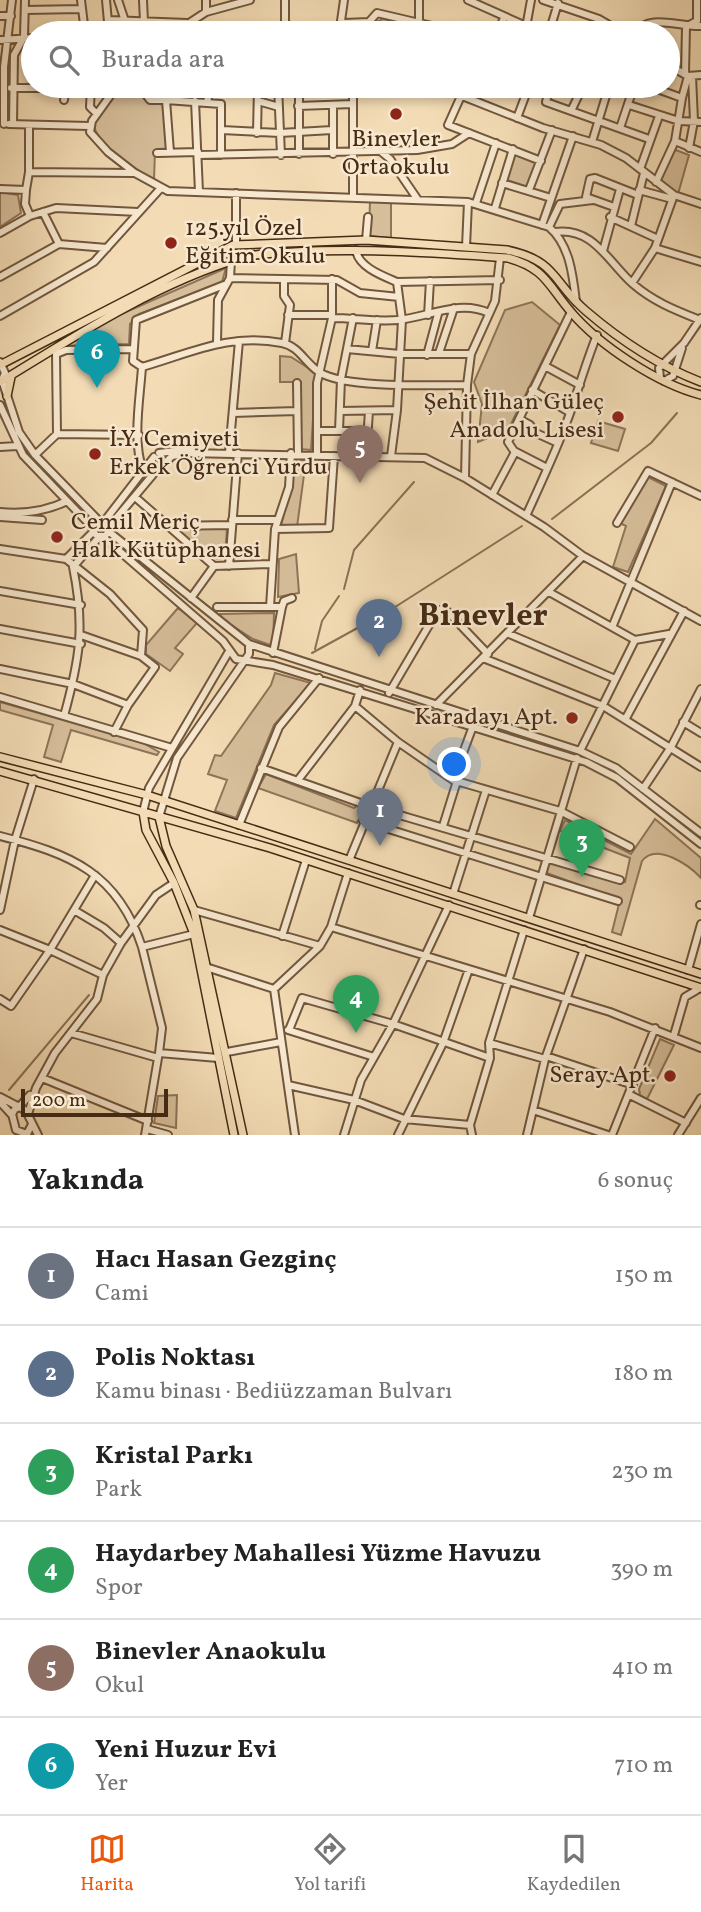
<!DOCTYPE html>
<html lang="tr">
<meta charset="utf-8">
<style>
body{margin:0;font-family:Vollkorn,serif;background:#f2f2f2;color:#222}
.scale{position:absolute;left:21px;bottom:18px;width:147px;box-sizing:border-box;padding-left:7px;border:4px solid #462b15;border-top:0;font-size:19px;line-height:24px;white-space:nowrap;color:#462b15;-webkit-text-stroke:5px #f7e8cf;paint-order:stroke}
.you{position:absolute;left:455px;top:765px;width:24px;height:24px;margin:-18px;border:5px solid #fff;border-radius:50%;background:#1a73e8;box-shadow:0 0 0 10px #1a73e833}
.badge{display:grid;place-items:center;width:46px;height:46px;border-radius:50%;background:#ea580c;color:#fff;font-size:23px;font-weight:700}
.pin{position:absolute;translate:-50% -58px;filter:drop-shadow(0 2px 4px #0008)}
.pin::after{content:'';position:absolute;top:37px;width:24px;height:21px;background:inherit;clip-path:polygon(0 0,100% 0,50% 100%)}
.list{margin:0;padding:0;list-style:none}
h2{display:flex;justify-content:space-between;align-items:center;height:91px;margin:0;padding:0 28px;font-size:30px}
h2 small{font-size:23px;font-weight:400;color:#767676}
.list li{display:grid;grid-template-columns:46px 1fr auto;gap:21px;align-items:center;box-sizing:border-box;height:98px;padding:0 28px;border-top:2px solid #e0e0e0}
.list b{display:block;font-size:26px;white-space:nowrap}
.list p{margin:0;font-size:23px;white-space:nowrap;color:#767676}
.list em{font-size:23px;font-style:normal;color:#767676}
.icon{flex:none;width:38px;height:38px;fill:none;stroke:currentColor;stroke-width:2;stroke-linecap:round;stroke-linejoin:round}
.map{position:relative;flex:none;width:701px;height:1135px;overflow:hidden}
.search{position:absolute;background:#fff;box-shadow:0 4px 10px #0003;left:21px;right:21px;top:21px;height:77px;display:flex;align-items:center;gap:18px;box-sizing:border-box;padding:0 24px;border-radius:38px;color:#767676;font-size:26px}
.sheet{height:679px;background:#fff}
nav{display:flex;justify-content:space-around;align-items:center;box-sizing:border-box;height:98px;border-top:2px solid #e0e0e0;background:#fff;font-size:19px;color:#767676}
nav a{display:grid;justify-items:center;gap:4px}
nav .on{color:#ea580c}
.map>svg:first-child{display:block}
.green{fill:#d6be9a;stroke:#8e7458;stroke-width:2}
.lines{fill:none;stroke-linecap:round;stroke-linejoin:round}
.stream{stroke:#8a7155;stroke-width:2}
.minor-casing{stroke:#71573d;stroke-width:10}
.major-casing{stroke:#462b15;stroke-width:10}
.minor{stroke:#f7e8cf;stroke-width:6}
.major{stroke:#f3dcb5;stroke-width:7}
.poi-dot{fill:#8f2418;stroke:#f7e8cf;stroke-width:2.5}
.labels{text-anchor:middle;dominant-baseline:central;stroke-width:5;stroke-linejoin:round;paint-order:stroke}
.poi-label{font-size:24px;fill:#462b15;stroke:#f7e8cf;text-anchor:start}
.district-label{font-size:32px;font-weight:bold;fill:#462b15;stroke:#f7e8cf}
</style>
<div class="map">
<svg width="701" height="1135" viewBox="0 0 701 1135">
<rect width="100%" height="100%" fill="#f3dcb5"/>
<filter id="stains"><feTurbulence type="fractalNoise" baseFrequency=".00286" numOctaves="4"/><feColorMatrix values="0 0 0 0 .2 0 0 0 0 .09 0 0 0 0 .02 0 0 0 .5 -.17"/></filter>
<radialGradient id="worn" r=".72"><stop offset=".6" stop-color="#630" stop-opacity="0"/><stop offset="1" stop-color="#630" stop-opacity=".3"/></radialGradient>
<!-- green -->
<path class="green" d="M383 19 442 33H373L378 21Z
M120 86H136L148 101 164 105 168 150 155 151 154 180C132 166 101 151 93 124Z
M673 149 689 155 678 194 659 180Z
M515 153 537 162 527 188 507 180Z
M0 192 18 195 21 213 0 227Z
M370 200H391V238L369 236Z
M226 268 222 282 139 314 130 324 129 344 61 346 119 315Z
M532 302 560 325 508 430 478 442 482 404 474 382 505 310Z
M280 356 291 357 316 373 311 450 300 449 301 382H280Z
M598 421 625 429 618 451 591 443Z
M296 459 306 460 297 527 281 526Z
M644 475 666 486 628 572 613 567 626 526 618 522Z
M177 528H227L225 557C209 565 189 539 177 528Z
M296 554 299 593 278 597 279 559Z
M178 608 197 623 175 648 183 654 170 671 146 654V645Z
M274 613 273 646 253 639 222 619 220 614Z
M275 673 311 683 274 725 236 818 215 811 227 780 208 774 215 755 221 756 271 685Z
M0 702 143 743 159 752 157 755 71 730 61 762 44 757 53 725 0 710Z
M266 774 354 808 358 805 364 808 357 823 258 788Z
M655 819 701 858V878C689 865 656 842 642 861L621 935 612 932 620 900 544 872 548 861 625 882 630 858 560 831 565 820 631 854Z
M660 1039 674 1045 647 1099 640 1095 639 1089Z
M177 1095 176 1128 154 1123 158 1096Z"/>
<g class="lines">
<!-- stream -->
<path class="stream" d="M552 519 651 443 677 413
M344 589 354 550 414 482
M315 649 322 621 339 596
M312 653 392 609 522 526
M9 1090 89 995"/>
<defs>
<path id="minor" d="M81 0 85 33
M106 0 109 33
M118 0 125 21
M143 0 144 22
M206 0V12
M419 0V22
M468 0 526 26
M543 0 599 19 623 33
M25 10 82 9
M0 16H11
M109 20 187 23
M285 28V0
M340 28 344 0
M551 29 567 33
M174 33 206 12 250 0
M245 33 266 28 340 29 344 23 369 22
M366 33 369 22 377 13 462 33
M497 33 504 18
M525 33 531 0
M549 33 558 3
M594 33 599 19
M634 33C651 13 677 27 701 26
M0 40 33 38
M668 65 688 76 701 75
M685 74 686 27 697 21V0
M91 86 90 107 96 113
M117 86 92 121 90 132 108 152 135 173 168 191 468 202 549 227C570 245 573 276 576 302
M139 86 150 100H166L170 152
M278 86 281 155
M299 86V154
M353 86V197
M437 86 543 128 601 145 626 158 674 195 701 204
M550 86 546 102 649 139
M649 86 682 98 675 141 656 182
M11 88H65
M461 96 448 125 541 161
M682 98 688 76
M64 100 66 86
M166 100 221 104V155
M195 101 199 192
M258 101 279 107
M207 103 210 86
M333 105V154
M629 105 679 121 701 122
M298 106 353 104
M572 109 583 86
M517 118 529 86
M4 124V67L12 0
M9 124 89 126
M13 124 14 55 24 37 25 0
M620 128 634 86
M222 130 280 133 332 130
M257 133 258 86
M675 141 701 152
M592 142 609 86
M689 148 694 121 692 76
M379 150 390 159 418 200
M157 153 198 152
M198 155 417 150 452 144 469 133
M640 169 659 116
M29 172V125
M502 183 551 198
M0 189 26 190 29 172 133 173
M26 190 25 204 30 216
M529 190 552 130
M639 190 672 199
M476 203 496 143
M614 207 586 197 590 179 595 178 638 195
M495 208 513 149
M43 212 59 244
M610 217 658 239
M542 225 573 136
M631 226 644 173
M549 227 560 204 593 200
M555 232C594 227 608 262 633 284 654 302 675 310 700 320
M0 233 30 216 56 208 138 212
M366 240 368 217
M236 244V193
M466 247 468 202
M655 248 701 262
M356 250C358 267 383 276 397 282L402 320 397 410 391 456
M603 251 620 189
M0 277 59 244 107 248
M230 278 337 280 360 293 399 297
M284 279V296L290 305 285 343
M397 282 500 280
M632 283 655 248 674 195
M224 285 136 320 133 361 142 367C191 353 228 333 282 343 299 346 305 363 319 372 346 389 434 385 467 385
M288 315H329
M428 315 430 281
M0 316 94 262 160 189
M332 318C354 318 376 322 398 320 429 317 459 299 489 313
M217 342 218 300 230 278 231 261
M347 349 400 354H471
M372 351 377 320
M439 353 454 308
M427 355 438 314
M0 362 5 373 2 380 19 432 35 455 101 523
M545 366 580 385
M142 367C140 398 132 441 143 471
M660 378 659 368 684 343 701 318
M664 381 673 376 682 348
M297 383 298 454
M532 390 569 412
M0 405 23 455 94 529
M340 411 397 410
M233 413 297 411
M519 419 530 425 536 433 558 443
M318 431H367
M339 431 341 379 353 318
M57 434 56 354 66 350 132 349
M0 447 17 446
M159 453 192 449
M229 453 239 341
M35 455 57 434 139 435
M317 455V383L332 318V279
M366 456 369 411
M165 463 172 456 188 453 425 458 465 478 544 527 583 556 701 621
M547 468 514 451 508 442 571 312
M465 478 467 385 471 354 495 301 500 258
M492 495 515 452
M135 497 214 566 271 564
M0 512C22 514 47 511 67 501
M526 516C545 474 566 430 579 386 585 368 590 352 597 335
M0 517 42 520
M232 520H277
M103 523 154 457
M617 523 648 471 701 496
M94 530a7 7 0 1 1 14 0a7 7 0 1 1-14 0Z
M165 526 232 525
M108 528 161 465
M275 529 329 528 334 456
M108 531 249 644 580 751 616 768 701 833
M102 536 223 641 236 659 273 665 586 762 617 778 701 844
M0 549 66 559 110 594 143 630 141 656
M66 559 94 531
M229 566 238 453
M73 567 100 536
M0 591 81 605
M549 592 635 640 669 634
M191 598 214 566
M217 607H282L284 601 292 598
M270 607 275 529 289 487 291 453
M613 625 672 482
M0 629 81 644
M509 634 613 678
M81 635 141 656 155 667 128 705 114 732
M273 653 282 607
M483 658 603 706 701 767
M0 669 73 684 128 705
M389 693 438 610H446L488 654
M0 697 172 748
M436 705 583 556
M64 716C80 658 85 626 73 567
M626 718 684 611
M683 722 701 733
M398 742 453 780 560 811 630 847
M580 751 635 640
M261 768 369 806 620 880
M298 780 355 706
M453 780 473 726
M643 789 671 747 701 689
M143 812 149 788 228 653
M159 817 177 758 249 654V644
M363 821 618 901
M239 825 279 727 319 678
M443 826 457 781
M0 836C71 854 118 873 142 947
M350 858 398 742 355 706 360 690
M95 875 50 950 103 975
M453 894 486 790
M700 905H701
M0 910 15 840 34 779
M74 910 104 928 121 943
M194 910 320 946
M529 918 577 758
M331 927 610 1012 701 1048
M0 930 50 950 11 1006 0 999
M282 936 306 860
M209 968 274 989
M688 970 701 924
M288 1030 374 1057
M289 1030 302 998 393 1024 490 1058
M71 1033 158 1058 159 1053 218 1058
M674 1035 685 997 700 988
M489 1043 545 1059
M227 1052 281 1042
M159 1053 162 1028 142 947 194 934
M546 1056 633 1085
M42 1078 148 1121
M288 1085 354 1100 404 1119 470 1125
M630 1095 686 1123
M0 1097 19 1107 30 1095
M0 1102 12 1115
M533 1110 608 1135
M28 1114 36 1088 55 1053 97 999 103 975 121 943 156 895 174 883
M31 1126 27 1134 16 1130 12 1114 15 1109 20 1107 26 1111 38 1135
M147 1129 168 1135
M145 1135 158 1058
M295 1135 274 989 320 946 331 927 348 873
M344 1135 361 1080 393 1024 449 905
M398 1135 443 1043 469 969
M472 1135 470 1125 490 1058 489 1043 524 930
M527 1135 545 1059 584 949
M612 1135 655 1028
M678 1135 701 1098"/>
<path id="major" d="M0 365 233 245 366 240 507 250C558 261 552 282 586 311 621 341 659 366 701 382
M0 382C75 336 157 283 241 258 257 253 278 253 294 252 365 248 437 253 508 258 545 268 548 285 571 312 600 346 658 384 701 395
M7 396 11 377
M0 757 147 795 701 974
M0 771 270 848 701 988
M143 812 146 830 174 883 194 934 234 1135
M159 817 166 846 194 910 243 1135"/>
</defs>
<!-- minor casing -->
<use href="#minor" class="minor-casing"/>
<!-- major casing -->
<use href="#major" class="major-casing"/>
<!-- minor -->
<use href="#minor" class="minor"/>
<!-- major -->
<use href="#major" class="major"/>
</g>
<!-- markers -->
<g class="poi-dot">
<circle cx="396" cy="114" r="7"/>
<circle cx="171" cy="243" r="7"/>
<circle cx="618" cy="417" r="7"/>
<circle cx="95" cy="454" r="7"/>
<circle cx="57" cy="537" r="7"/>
<circle cx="572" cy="718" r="7"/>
<circle cx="670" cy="1076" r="7"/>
</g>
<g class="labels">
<!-- poi labels -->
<g class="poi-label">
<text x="396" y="140" text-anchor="middle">Binevler<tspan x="396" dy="28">Ortaokulu</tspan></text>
<text x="185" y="229">125.yıl Özel<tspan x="185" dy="28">Eğitim Okulu</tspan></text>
<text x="604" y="403" text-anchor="end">Şehit İlhan Güleç<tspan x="604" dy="28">Anadolu Lisesi</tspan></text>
<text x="109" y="440">İ.Y. Cemiyeti<tspan x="109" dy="28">Erkek Öğrenci Yurdu</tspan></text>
<text x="71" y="523">Cemil Meriç<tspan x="71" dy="28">Halk Kütüphanesi</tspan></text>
<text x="558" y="718" text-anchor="end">Karadayı Apt.</text>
<text x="656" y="1076" text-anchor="end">Seray Apt.</text>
</g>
<!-- district labels -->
<g class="district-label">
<text x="483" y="617">Binevler</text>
</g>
</g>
<rect width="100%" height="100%" filter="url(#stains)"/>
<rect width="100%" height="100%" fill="url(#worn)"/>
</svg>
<div class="scale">200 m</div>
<div class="you"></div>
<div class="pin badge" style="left:380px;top:846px;background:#6b7280">1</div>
<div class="pin badge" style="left:379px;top:657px;background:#5c6f8a">2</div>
<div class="pin badge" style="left:582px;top:877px;background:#2e9e5b">3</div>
<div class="pin badge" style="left:356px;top:1033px;background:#2e9e5b">4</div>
<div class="pin badge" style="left:360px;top:483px;background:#8d6e63">5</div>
<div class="pin badge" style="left:97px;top:388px;background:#0f9aa8">6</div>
<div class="search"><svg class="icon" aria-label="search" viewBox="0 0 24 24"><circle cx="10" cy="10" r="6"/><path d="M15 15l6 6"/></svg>Burada ara</div>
</div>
<section class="sheet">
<h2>Yakında<small>6 sonuç</small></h2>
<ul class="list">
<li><span class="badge" style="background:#6b7280">1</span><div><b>Hacı Hasan Gezginç</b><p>Cami</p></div><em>150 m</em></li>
<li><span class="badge" style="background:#5c6f8a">2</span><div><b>Polis Noktası</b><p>Kamu binası · Bediüzzaman Bulvarı</p></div><em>180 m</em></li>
<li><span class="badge" style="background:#2e9e5b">3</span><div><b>Kristal Parkı</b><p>Park</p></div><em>230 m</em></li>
<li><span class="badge" style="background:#2e9e5b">4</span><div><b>Haydarbey Mahallesi Yüzme Havuzu</b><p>Spor</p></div><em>390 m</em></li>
<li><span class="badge" style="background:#8d6e63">5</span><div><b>Binevler Anaokulu</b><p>Okul</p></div><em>410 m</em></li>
<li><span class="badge" style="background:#0f9aa8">6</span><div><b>Yeni Huzur Evi</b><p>Yer</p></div><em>710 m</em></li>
</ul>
</section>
<nav>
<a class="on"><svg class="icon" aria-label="map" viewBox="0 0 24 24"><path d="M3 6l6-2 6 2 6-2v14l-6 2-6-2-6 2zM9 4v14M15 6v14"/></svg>Harita</a>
<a><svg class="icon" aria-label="directions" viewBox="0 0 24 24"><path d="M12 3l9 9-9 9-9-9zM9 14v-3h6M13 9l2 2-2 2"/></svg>Yol tarifi</a>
<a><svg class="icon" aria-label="saved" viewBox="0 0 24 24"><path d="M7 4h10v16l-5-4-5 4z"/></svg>Kaydedilen</a>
</nav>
